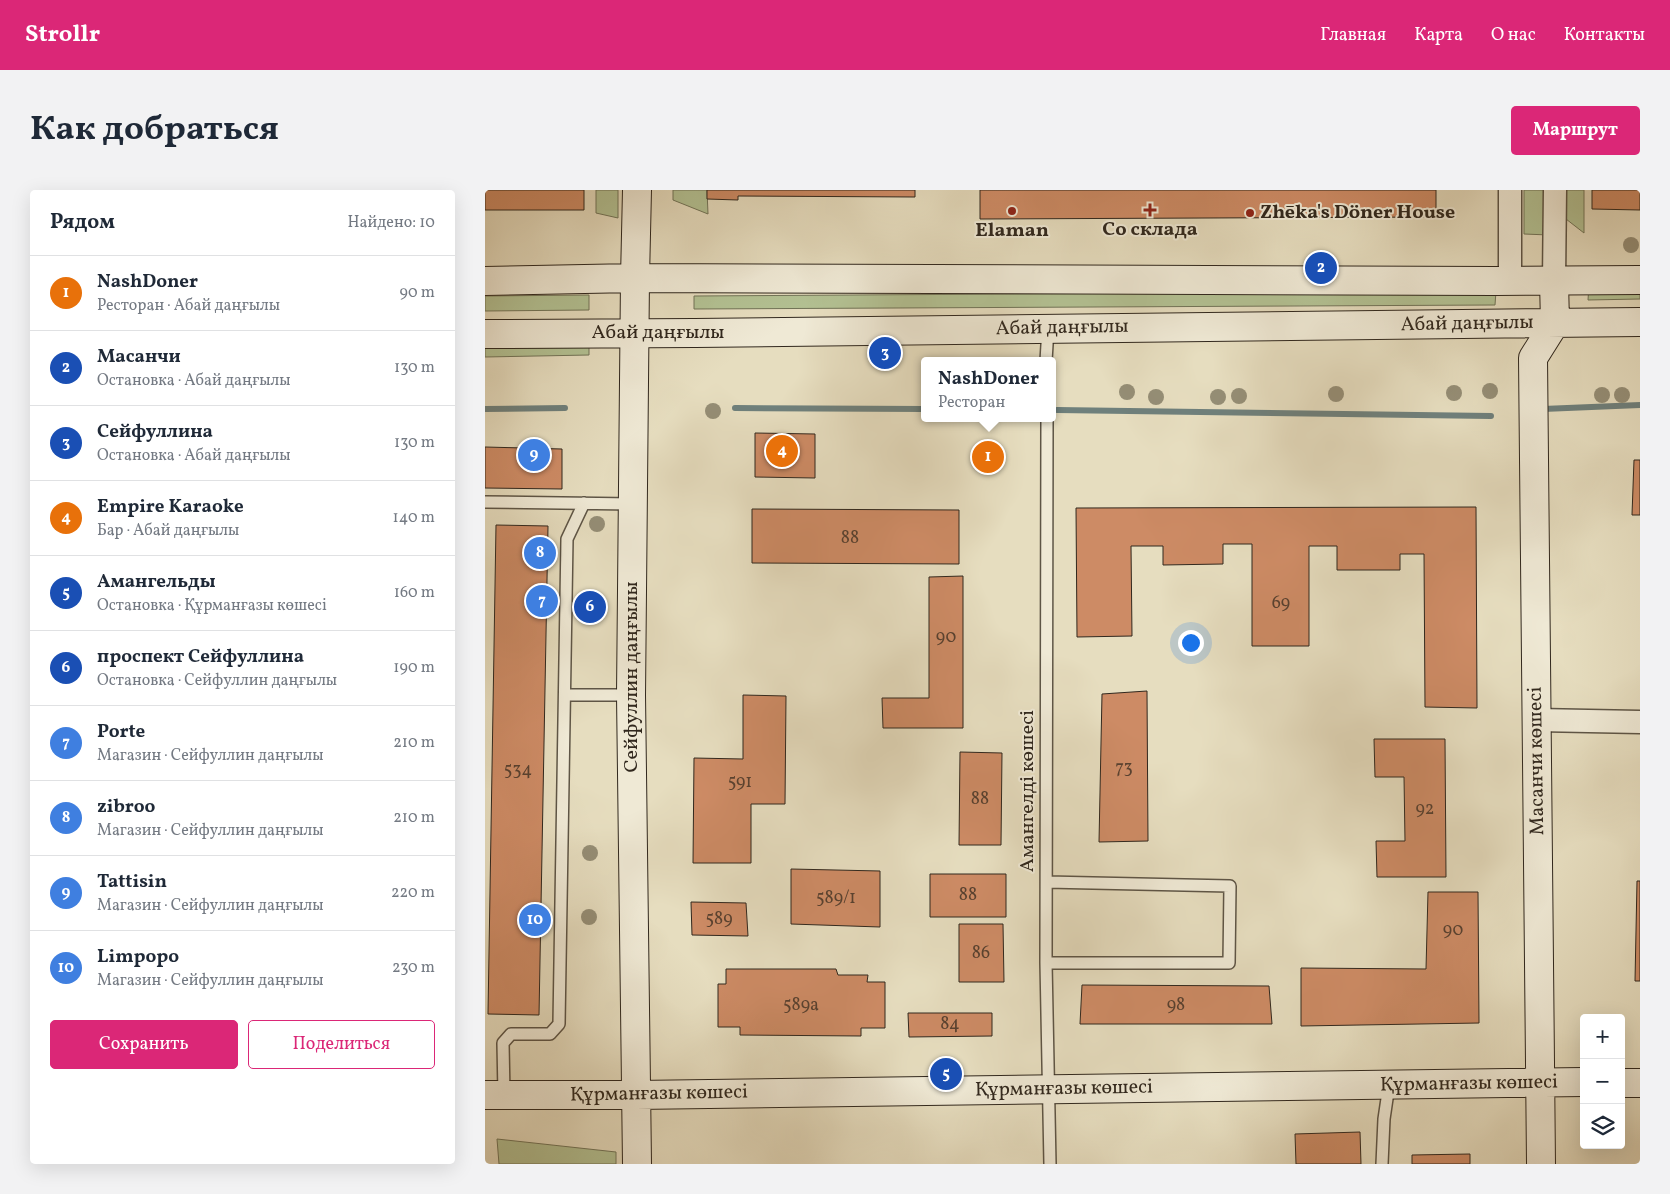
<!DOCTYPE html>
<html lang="ru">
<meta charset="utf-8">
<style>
body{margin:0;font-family:Vollkorn,serif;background:#f2f2f3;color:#1f2937}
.controls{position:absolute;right:15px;bottom:15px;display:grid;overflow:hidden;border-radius:5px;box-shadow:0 5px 20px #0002}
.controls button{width:45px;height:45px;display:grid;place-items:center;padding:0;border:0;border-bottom:1px solid #e0e1e3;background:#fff;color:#1f2937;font:25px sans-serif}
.you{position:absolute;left:705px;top:452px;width:18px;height:18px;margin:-12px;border:4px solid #fff;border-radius:50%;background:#1a73e8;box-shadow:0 0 0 8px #1a73e833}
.badge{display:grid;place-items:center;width:32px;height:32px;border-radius:50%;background:#db2777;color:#fff;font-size:16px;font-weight:700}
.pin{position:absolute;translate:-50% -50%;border:2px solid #fff;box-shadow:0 1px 5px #0006}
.popup{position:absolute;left:436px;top:167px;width:135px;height:65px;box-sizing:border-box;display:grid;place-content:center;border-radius:5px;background:#fff;filter:drop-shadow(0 1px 4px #0005);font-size:16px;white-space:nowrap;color:#747a83}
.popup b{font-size:19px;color:#1f2937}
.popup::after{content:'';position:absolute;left:50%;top:100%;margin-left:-10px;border:10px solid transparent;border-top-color:#fff}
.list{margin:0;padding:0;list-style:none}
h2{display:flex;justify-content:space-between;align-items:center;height:65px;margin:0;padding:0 20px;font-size:21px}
h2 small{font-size:16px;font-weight:400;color:#747a83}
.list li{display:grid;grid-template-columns:32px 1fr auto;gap:15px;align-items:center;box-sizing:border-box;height:75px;padding:0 20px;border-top:1px solid #e0e1e3}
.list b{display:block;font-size:19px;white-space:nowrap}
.list p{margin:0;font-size:16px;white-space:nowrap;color:#747a83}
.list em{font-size:16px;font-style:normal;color:#747a83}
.actions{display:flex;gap:10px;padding:15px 20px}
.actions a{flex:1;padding:11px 0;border:1px solid #db2777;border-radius:5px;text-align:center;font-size:18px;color:#db2777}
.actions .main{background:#db2777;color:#fff}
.icon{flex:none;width:28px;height:28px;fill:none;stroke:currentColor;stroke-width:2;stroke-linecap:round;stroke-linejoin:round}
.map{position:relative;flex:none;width:1155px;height:974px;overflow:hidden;border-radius:5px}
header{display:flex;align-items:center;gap:30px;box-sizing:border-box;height:70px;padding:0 25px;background:#db2777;color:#fff}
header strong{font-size:24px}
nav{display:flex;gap:28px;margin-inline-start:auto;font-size:18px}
.intro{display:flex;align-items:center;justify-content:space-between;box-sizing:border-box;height:120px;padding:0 30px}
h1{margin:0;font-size:35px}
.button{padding:12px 22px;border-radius:5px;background:#db2777;color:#fff;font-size:18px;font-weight:700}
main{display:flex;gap:30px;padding:0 30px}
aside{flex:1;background:#fff;border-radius:5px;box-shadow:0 5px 20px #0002}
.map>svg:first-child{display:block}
.green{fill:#b3c193;stroke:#727458}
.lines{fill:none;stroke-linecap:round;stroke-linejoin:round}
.stream{stroke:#6f807c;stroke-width:6}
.building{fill:#cd8b65;stroke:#31281e}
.lane-casing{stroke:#5e5546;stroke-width:14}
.street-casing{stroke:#5e5546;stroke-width:25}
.secondary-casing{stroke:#31281e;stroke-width:30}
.lane{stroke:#efe9d5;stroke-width:11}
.street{stroke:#efe9d5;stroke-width:22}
.secondary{stroke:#efe9d5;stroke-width:28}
.tree{fill:#958e76}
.poi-dot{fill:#8f2418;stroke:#efe9d5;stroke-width:2}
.labels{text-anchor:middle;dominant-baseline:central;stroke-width:4;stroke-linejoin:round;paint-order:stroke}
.number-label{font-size:18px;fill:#584130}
.poi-label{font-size:20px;font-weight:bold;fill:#31281e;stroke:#efe9d5}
.street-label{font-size:20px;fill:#31281e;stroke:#efe9d5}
</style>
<header>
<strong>Strollr</strong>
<nav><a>Главная</a><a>Карта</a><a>О нас</a><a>Контакты</a></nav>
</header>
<div class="intro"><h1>Как добраться</h1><a class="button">Маршрут</a></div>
<main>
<aside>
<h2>Рядом<small>Найдено: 10</small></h2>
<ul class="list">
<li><span class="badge" style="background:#e8710a">1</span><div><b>NashDoner</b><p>Ресторан · Абай даңғылы</p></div><em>90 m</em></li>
<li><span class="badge" style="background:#1a4fb4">2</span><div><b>Масанчи</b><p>Остановка · Абай даңғылы</p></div><em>130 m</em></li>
<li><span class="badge" style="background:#1a4fb4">3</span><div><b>Сейфуллина</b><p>Остановка · Абай даңғылы</p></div><em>130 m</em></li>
<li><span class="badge" style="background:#e8710a">4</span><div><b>Empire Karaoke</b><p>Бар · Абай даңғылы</p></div><em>140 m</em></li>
<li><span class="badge" style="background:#1a4fb4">5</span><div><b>Амангельды</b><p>Остановка · Құрманғазы көшесі</p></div><em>160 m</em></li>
<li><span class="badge" style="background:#1a4fb4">6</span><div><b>проспект Сейфуллина</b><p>Остановка · Сейфуллин даңғылы</p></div><em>190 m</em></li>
<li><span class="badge" style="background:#3f7fe0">7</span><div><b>Porte</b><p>Магазин · Сейфуллин даңғылы</p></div><em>210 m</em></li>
<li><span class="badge" style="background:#3f7fe0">8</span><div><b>zibroo</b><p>Магазин · Сейфуллин даңғылы</p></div><em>210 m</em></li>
<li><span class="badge" style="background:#3f7fe0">9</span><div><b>Tattisin</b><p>Магазин · Сейфуллин даңғылы</p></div><em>220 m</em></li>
<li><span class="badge" style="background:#3f7fe0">10</span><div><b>Limpopo</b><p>Магазин · Сейфуллин даңғылы</p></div><em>230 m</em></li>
</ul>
<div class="actions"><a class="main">Сохранить</a><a>Поделиться</a></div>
</aside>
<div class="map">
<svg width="1155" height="974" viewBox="0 0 1155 974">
<rect width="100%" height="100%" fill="#e6ddbf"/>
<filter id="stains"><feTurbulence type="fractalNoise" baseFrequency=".004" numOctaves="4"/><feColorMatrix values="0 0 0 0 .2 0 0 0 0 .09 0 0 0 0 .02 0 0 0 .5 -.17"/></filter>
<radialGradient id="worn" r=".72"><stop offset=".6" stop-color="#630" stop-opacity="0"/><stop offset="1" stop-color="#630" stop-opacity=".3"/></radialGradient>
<!-- green -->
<path class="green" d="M111 0H133V28L111 23Z
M188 0H222L223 24 188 10Z
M1039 0H1064V45L1039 44Z
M1080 0H1099V43L1081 29Z
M1104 94H1155V109L1103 110Z
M1011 101 1010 115 209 119V106Z
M104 105V120L0 121V106Z
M0 144H104V165L0 167Z
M12 949 131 962V974H14Z"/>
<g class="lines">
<!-- stream -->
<path class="stream" d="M250 218 439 219
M0 219 80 218
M1058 219 1155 215
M572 220 1006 226"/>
</g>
<!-- building -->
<path class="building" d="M0 0H99V20H0Z
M222 0H430V7L253 6V10L222 9Z
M495 0H951V27L495 29Z
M1107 0H1155V20L1107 19Z
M270 243 330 244V288L270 287Z
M0 257 77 259V299L0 298Z
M1149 270H1155V325H1147Z
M991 317 992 518 940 517 939 364H915V380H852V356H824V456H767V354H738V374L678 375V356H646L647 446 592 447 591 318Z
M267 319 474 320V374L267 373Z
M11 335 63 336 54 825 3 824Z
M478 386V538H398L397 508H444V387Z
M662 501 663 651 614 652 617 504Z
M258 505 301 506 300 614H266V673H208L209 568 258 569Z
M889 549H960L961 687H892L891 651H920L919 587H890Z
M475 562 517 563 516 655H474Z
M306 679 395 681V737L306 734Z
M445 684H521V727H445Z
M1152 691H1155V791H1150Z
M943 702H993L994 833 816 836V778L941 779Z
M206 712 261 713 263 746 207 745Z
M474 734H518L519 792H474Z
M241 779H351L353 785H383L382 792H400V838H376V846L255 845V837H233V794H241Z
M597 795 784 796 787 834H595Z
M423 823H507V846L424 847Z
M875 942 876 974H811L810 944Z
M985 964V974H927V965Z"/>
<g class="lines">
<defs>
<path id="lane" d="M561 171 563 138
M562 228 561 773 565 974
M0 312 148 314
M81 505H146
M561 773H744L745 696 562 692
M19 905 18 853 26 844H65L74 834 82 349 99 313
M897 974 899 929 904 895"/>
<path id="street" d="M1025 0V91
M1069 91 1070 0
M1052 530 1155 532"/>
<path id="secondary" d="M0 91 150 88 1011 91 1155 90
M0 144 210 143 1155 132
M1136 893H1155
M0 905H151L1099 892
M152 974 146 505 150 88 152 0
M1056 974 1048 168 1070 133 1069 91"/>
</defs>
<!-- lane casing -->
<use href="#lane" class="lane-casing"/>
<!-- street casing -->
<use href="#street" class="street-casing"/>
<!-- secondary casing -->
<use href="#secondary" class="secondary-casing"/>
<!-- lane -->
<use href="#lane" class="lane"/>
<!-- street -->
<use href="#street" class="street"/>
<!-- secondary -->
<use href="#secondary" class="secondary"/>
</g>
<!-- trees -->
<g class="tree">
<circle cx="1146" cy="55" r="8"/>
<circle cx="1005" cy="201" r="8"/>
<circle cx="642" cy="202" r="8"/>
<circle cx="969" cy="203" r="8"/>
<circle cx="851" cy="204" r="8"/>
<circle cx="1117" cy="205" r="8"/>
<circle cx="1137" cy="205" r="8"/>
<circle cx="754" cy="206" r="8"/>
<circle cx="671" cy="207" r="8"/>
<circle cx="733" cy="207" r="8"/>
<circle cx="228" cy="221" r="8"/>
<circle cx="112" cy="334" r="8"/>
<circle cx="105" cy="663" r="8"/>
<circle cx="104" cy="727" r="8"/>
</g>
<!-- markers -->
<g class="poi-dot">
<path d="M662.5 12.5h5v5h5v5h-5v5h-5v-5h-5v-5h5z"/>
<circle cx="527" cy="21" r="5"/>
<circle cx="765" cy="23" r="5"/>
</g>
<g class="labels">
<!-- number labels -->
<g class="number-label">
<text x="365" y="348">88</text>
<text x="796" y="413">69</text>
<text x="461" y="447">90</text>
<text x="639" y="578">73</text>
<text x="33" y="580">534</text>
<text x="255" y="592">591</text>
<text x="495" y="609">88</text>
<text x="940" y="619">92</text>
<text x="483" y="705">88</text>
<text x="351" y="708">589/1</text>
<text x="234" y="729">589</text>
<text x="968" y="740">90</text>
<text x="496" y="763">86</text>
<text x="316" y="815">589а</text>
<text x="691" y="815">98</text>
<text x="465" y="834">84</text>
</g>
<!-- poi labels -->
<g class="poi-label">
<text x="775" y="23" text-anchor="start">Zhēka's Döner House</text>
<text x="665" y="40">Со склада</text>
<text x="527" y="41">Elaman</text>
</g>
<!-- street labels -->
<g class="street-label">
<text transform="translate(982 134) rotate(-1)">Абай даңғылы</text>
<text transform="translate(577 138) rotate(-1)">Абай даңғылы</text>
<text x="173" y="143">Абай даңғылы</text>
<text transform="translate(147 487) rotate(-90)">Сейфуллин даңғылы</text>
<text transform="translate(1052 571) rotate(-91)">Масанчи көшесі</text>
<text transform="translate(543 601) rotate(-90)">Амангелді көшесі</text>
<text transform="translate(984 894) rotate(-1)">Құрманғазы көшесі</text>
<text transform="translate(579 899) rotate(-1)">Құрманғазы көшесі</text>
<text transform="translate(174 904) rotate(-1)">Құрманғазы көшесі</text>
</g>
</g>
<rect width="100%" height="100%" filter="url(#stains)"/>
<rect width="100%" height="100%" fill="url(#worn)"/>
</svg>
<div class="controls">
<button>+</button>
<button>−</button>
<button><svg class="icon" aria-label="layers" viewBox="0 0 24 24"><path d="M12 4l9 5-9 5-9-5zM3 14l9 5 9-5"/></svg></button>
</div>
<div class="you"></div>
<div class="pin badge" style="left:503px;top:267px;background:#e8710a">1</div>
<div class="popup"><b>NashDoner</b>Ресторан</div>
<div class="pin badge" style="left:836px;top:78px;background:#1a4fb4">2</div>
<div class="pin badge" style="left:400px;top:163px;background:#1a4fb4">3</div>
<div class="pin badge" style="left:297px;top:261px;background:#e8710a">4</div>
<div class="pin badge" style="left:461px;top:884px;background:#1a4fb4">5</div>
<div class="pin badge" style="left:105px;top:417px;background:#1a4fb4">6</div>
<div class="pin badge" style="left:57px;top:411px;background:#3f7fe0">7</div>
<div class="pin badge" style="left:55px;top:363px;background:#3f7fe0">8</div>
<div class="pin badge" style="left:49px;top:265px;background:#3f7fe0">9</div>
<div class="pin badge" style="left:50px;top:730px;background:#3f7fe0">10</div>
</div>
</main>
